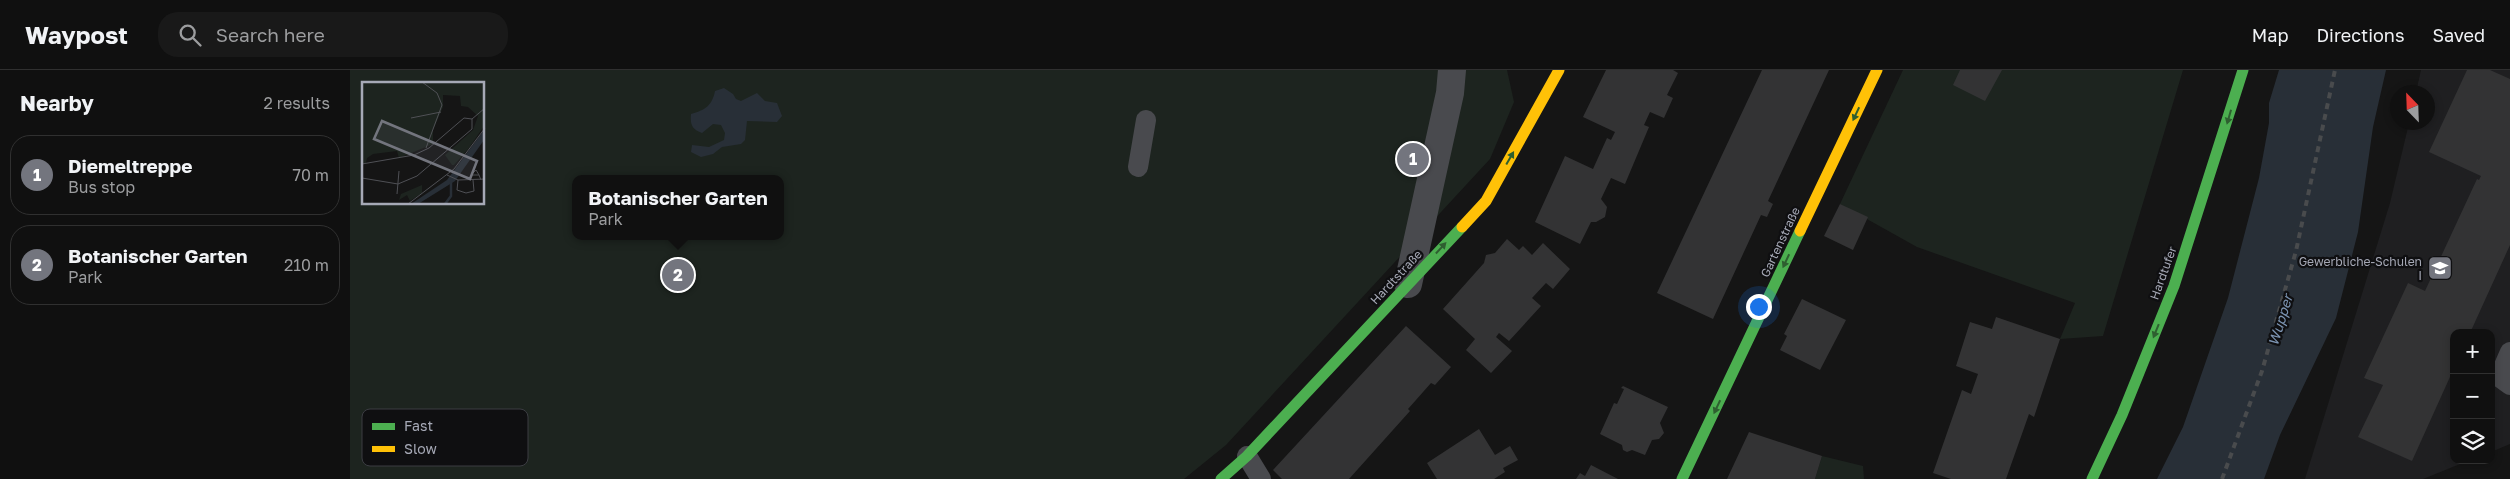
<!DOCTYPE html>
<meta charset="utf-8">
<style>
body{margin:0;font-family:"Golos Text",sans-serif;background:#191919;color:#f1f3f6}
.controls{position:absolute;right:15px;bottom:15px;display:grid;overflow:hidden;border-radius:10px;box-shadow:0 2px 8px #0003}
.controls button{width:45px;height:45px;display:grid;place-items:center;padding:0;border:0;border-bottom:1px solid #303030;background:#101010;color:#f1f3f6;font:25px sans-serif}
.compass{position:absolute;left:2040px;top:15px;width:45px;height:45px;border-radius:50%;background:#101010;box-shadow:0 2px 8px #0003;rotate:337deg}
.you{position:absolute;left:1408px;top:236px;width:18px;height:18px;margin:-12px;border:4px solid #fff;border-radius:50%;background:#1a73e8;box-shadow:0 0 0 8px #1a73e833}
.badge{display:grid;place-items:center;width:32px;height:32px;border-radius:50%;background:#73757e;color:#fff;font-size:16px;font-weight:700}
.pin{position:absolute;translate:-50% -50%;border:2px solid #fff;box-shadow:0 1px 5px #0006}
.popup{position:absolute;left:222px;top:105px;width:212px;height:65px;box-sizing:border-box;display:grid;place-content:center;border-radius:10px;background:#101010;filter:drop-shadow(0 1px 4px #0005);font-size:16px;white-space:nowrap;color:#9c9d9f}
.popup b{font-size:19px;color:#f1f3f6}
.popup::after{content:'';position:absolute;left:50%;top:100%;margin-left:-10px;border:10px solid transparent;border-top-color:#101010}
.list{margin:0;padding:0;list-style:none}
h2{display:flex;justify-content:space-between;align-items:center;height:65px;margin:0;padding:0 20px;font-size:21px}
h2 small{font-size:16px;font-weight:400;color:#9c9d9f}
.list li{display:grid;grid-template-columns:32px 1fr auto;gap:15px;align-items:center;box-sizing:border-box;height:80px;margin:0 10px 10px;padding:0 10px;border:1px solid #303030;border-radius:20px}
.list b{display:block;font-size:19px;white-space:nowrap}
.list p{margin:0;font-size:16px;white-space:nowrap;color:#9c9d9f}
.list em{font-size:16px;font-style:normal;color:#9c9d9f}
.icon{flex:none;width:28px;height:28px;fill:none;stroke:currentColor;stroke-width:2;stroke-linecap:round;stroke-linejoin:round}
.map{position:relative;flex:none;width:2160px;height:409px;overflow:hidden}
header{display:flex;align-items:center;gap:30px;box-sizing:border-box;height:70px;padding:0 25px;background:#101010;border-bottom:1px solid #303030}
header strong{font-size:24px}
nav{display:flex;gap:28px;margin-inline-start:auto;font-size:18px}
.search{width:350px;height:45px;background:#191919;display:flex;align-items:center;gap:12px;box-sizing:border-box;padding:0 18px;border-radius:20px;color:#9c9d9f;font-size:19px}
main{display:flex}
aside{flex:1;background:#101010}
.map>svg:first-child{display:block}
.built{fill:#1f1f21}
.green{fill:#1d241f;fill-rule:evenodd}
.water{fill:#282f37}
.building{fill:#333334}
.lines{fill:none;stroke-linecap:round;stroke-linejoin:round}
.lane{stroke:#494a4e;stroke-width:20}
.street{stroke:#494a4e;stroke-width:28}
.fast{stroke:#4caf50;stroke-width:11}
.slow{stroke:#ffc107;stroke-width:11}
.rail{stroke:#494b4d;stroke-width:4;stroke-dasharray:6 5;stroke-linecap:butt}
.oneway{fill:#2e5f30}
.labels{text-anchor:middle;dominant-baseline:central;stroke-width:4.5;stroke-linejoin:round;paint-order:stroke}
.street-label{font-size:12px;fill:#a6a9b6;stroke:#0f0f11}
.poi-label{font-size:12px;fill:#a6a9b6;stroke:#0f0f11;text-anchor:end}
.water-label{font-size:14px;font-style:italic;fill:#7c94b2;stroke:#0f0f11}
.inset-river{fill:none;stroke:#282f37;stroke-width:2.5}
.inset-road{fill:none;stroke:#4f5055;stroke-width:1}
.view{fill:#73757e;fill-opacity:0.15;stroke:#73757e;stroke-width:2.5}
.inset-edge{fill:none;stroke:#a6a9b6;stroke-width:2.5}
.key{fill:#0f0f11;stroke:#3c3d43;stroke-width:1}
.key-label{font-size:14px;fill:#a6a9b6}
</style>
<header>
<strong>Waypost</strong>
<div class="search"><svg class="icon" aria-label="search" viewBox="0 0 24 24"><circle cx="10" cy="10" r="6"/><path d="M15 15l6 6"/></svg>Search here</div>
<nav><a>Map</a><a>Directions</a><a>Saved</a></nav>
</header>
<main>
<aside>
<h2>Nearby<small>2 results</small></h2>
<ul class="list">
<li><span class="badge">1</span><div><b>Diemeltreppe</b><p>Bus stop</p></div><em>70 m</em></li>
<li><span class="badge">2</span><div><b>Botanischer Garten</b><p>Park</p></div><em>210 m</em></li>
</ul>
</aside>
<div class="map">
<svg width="2160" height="409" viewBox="0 0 2160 409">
<rect width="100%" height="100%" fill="#151515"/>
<!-- built -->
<path class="built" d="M2071 0H2160V374L2141 382V263H2104V390H2120L2073 409H1955L2040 133 2059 53 2078 52V22H2066Z"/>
<!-- green -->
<path class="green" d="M0 0H1157L1164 32 1140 89 876 375 834 409H0ZM14 14H134V134H14ZM225 109H430V166H225Z
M1553 0H1833L1753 266 1710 269 1725 233 1567 177 1490 134Z
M1472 386 1513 396 1514 409H1465Z"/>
<!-- water -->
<path class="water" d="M1929 0H2036L2023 57 2008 162 1986 248 1930 365 1914 409H1807L1833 357 1878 228 1909 108 1919 53V33Z
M374 18 383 24 386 29 391 31 407 23 415 31 427 33 432 46 427 52 397 51 395 70 391 74 372 77 363 84 351 87 341 82 342 75 359 77 374 70 375 63 371 55 363 54 352 63C342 59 340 55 341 44 355 40 362 36 365 21Z"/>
<!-- building -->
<path class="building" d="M1256 0H1323L1328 3 1317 25 1323 28 1314 48 1300 42 1294 55 1299 57 1275 114 1261 108 1251 129 1257 137 1255 147 1246 152H1241L1230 174 1185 152 1215 86 1243 99 1257 68 1261 70 1265 62 1233 47Z
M1412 0H1479L1418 131 1423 134 1417 147 1411 145 1363 249 1307 223Z
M1610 0H1652L1635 31 1603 15Z
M2117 0H2140L2160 9V175L2120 263H2104V298L2062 391 2008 367 2033 315 2014 308 2058 213 2075 221 2127 109 2129 110 2131 106 2079 82Z
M1490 134 1518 147 1503 180 1474 166Z
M1157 169 1169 180 1173 176 1182 185 1193 173 1220 199 1203 219 1196 213 1182 228 1191 236 1159 271 1149 263 1146 267 1162 281 1141 303 1116 280 1125 269 1093 239 1134 193 1136 185 1145 183Z
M1452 229 1496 250 1470 300 1430 280 1437 266 1434 264Z
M1646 247 1710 269 1684 347 1679 344 1656 409H1601L1583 403 1612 320 1621 324 1628 304 1606 296 1620 252 1642 259Z
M1056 256 1101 297 1085 315 1081 313 1058 339 1060 341 999 409H932L923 400Z
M1273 316 1318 337 1310 353 1314 363 1309 369 1302 370 1295 385 1282 380 1277 382 1273 380 1272 375 1250 364 1264 333 1267 334 1274 319 1271 318Z
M1129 359 1145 385 1160 376 1168 390 1153 398 1155 402 1144 409H1087L1077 393Z
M1399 362 1472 386 1465 409H1377Z
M1241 395 1268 409H1226L1230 403 1235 406Z"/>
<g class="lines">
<!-- lane -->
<path class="lane" d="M788 97 796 50
M2160 282 2149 307 2160 315
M897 386 911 409"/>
<!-- street -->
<path class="street" d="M1058 214 1100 23 1102 0"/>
<!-- fast -->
<path class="fast" d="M871 409 897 386 1112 157
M1332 409 1450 161
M1742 409 1772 345 1824 216 1893 0"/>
<!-- slow -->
<path class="slow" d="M1112 157 1136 131 1209 0
M1450 161 1527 0"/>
<!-- rail -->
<path class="rail" d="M1872 409 1912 301 1946 181 1985 0"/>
</g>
<!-- one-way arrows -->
<defs><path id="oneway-solid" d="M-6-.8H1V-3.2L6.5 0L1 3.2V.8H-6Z" transform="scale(1.25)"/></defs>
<g class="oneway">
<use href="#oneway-solid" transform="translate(1506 44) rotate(115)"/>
<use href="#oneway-solid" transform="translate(1879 47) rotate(106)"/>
<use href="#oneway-solid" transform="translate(1160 88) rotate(-60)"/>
<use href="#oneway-solid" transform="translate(1091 178) rotate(-47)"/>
<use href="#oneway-solid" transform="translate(1436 191) rotate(115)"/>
<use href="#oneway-solid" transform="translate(1806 261) rotate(112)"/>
<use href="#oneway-solid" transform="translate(1367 337) rotate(115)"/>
</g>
<!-- icons -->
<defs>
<symbol id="school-square" viewBox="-11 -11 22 22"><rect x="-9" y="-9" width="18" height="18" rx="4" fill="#73757e" stroke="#0f0f11"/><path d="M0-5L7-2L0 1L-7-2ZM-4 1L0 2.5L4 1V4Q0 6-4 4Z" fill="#fff"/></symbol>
</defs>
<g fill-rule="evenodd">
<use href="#school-square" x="2076" y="184" width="28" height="28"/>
</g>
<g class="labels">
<!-- street labels -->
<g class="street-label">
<text transform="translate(1430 172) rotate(-65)">Gartenstraße</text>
<text transform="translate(1813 203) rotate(-70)">Hardtufer</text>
<text transform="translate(1046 207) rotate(-47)">Hardtstraße</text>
</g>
<!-- poi labels -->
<g class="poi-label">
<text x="2072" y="191">Gewerbliche-Schulen<tspan x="2072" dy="14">I</tspan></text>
</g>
<!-- water labels -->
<g class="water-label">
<text transform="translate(1930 250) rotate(-73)">Wupper</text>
</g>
</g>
<!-- overview -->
<g transform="translate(12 12)">
<rect width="122" height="122" fill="#151515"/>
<path d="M0 0H122V44L107 66 92 83H90L83 73 111 48 116 34 106 25 99 24 98 14 81 13V25L71 48V62L37 76 35 69 11 72 5 76 4 81H0ZM60 103V111L48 119 45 113 37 118 39 112Z" fill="#1d241f"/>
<path d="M122 48V58L93 99 56 122H49L85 98Z" fill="#282f37"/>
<path class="inset-river" d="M83 122 89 114V99"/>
<path class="inset-road" d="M60 0 75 11 80 23 64 66M49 36 79 30M110 37 123 26M0 82 52 73 67 66 102 36 110 37M85 93 96 98 123 97M117 93H109L114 88 117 93 119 98M0 96 36 102 55 94 110 47V37M96 98 95 108 104 111 112 109 111 98M35 112 37 89M46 122 92 87 123 46"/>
<path class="view" d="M20 39 115 79 108 97 12 57Z"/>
<rect width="122" height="122" class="inset-edge"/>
</g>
<!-- legend -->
<rect x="12" y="339" width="166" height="57" rx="8" class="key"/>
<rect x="22" y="353" width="23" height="7" fill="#4caf50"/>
<rect x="22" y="376" width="23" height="6" fill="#ffc107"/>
<g class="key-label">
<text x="54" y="361">Fast</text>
<text x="54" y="384">Slow</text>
</g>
</svg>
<div class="controls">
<button>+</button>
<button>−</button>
<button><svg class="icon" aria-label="layers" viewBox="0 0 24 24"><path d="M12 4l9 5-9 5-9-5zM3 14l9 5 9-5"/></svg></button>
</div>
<svg class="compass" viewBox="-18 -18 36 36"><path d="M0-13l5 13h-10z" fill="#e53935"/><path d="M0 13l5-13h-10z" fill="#9c9d9f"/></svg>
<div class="you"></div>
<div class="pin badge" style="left:1063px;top:89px">1</div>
<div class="pin badge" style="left:328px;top:205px">2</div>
<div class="popup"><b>Botanischer Garten</b>Park</div>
</div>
</main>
